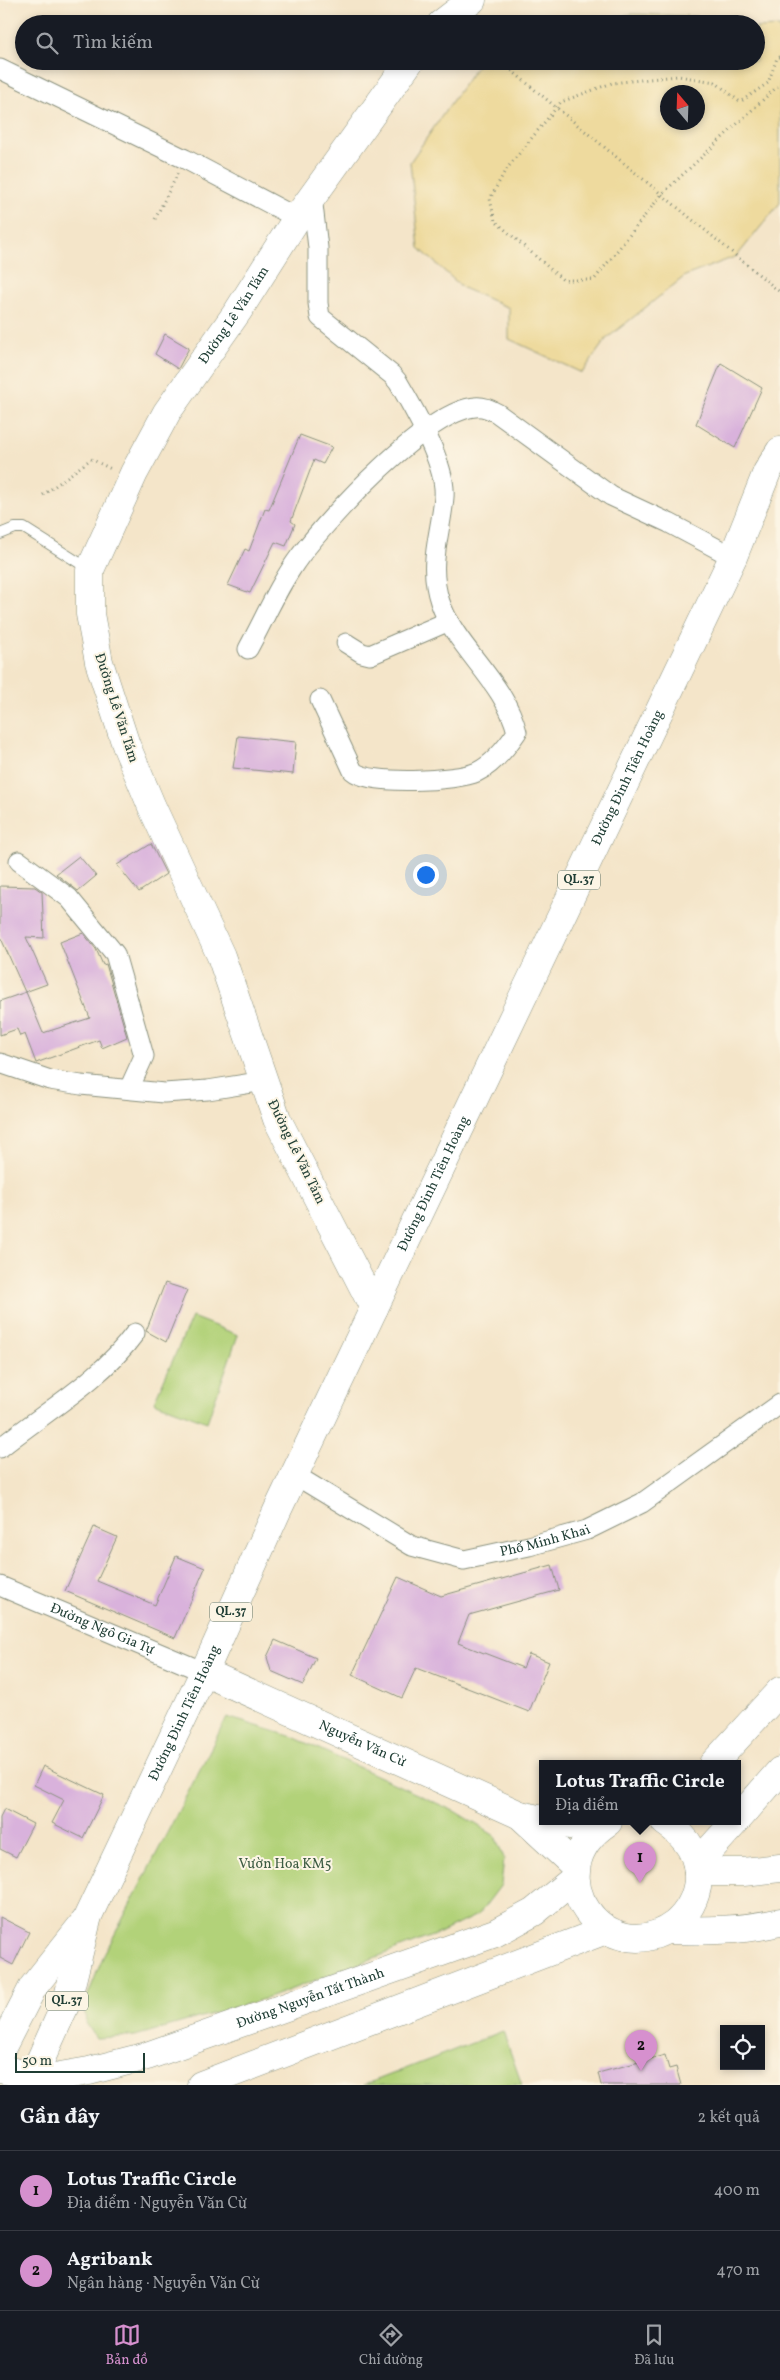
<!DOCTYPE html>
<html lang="vi">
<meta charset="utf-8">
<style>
body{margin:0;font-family:Vollkorn,serif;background:#242831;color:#f1f3f6}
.controls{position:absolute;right:15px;bottom:15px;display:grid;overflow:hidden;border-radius:0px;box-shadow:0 2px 8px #0003}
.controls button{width:45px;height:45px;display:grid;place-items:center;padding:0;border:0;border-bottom:1px solid #363941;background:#171b24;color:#f1f3f6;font:25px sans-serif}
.compass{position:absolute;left:660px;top:85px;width:45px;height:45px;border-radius:50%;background:#171b24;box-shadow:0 2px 8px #0003;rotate:341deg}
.scale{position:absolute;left:15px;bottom:12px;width:130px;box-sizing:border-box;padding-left:5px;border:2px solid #1f3d34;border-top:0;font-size:14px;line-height:18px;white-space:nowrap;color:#1f3d34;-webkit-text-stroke:4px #fcf5e5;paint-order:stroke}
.you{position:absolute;left:425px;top:874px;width:18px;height:18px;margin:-12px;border:4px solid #fff;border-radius:50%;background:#1a73e8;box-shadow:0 0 0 8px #1a73e833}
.badge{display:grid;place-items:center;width:32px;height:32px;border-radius:50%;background:#d690ce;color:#111;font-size:16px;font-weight:700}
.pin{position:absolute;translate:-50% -41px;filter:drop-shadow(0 1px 2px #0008)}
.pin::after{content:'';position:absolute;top:26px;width:18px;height:15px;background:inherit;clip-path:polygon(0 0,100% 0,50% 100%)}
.popup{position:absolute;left:539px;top:1760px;width:202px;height:65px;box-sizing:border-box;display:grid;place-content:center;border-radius:0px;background:#171b24;filter:drop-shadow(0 1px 4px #0005);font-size:16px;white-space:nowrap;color:#9ea1a6}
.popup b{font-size:19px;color:#f1f3f6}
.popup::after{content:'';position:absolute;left:50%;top:100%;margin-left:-10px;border:10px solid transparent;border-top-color:#171b24}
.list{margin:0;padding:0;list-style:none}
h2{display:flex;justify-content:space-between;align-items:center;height:65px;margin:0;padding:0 20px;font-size:21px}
h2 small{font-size:16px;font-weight:400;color:#9ea1a6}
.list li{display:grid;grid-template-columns:32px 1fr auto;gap:15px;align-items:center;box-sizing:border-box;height:80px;padding:0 20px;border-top:1px solid #363941}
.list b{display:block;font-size:19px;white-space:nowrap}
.list p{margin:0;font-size:16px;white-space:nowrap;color:#9ea1a6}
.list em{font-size:16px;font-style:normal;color:#9ea1a6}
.icon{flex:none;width:28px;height:28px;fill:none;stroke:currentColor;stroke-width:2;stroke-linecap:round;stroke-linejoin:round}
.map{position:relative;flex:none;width:780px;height:2085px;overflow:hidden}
.search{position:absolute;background:#171b24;box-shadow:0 2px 8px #0003;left:15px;right:15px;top:15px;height:55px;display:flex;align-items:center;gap:12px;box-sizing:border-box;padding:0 18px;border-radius:28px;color:#9ea1a6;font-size:19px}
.sheet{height:225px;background:#171b24}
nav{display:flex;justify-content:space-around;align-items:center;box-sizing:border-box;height:70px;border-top:1px solid #363941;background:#171b24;font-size:14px;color:#9ea1a6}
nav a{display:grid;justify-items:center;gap:2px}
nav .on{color:#d690ce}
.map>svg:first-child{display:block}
.green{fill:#b2d279;stroke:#688856}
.sand{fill:#eeda9e;stroke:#868c69;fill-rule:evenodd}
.building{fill:#d9b2dc}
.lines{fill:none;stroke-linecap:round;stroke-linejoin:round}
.lane-casing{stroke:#8a917e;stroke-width:12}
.street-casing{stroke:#8a917e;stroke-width:21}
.secondary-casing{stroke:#8a917e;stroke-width:29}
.primary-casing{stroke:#8a917e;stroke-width:29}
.highway-casing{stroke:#8a917e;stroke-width:29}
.path{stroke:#8a917e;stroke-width:3;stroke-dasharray:1 4;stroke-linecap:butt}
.lane{stroke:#fff;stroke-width:10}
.street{stroke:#fff;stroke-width:19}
.secondary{stroke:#fff;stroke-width:28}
.primary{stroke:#fff;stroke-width:28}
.highway{stroke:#fff;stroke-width:28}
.labels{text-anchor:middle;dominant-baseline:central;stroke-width:4;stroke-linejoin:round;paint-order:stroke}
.shield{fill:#fcf5e5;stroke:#617469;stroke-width:1}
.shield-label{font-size:12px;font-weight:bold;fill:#1f3d34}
.street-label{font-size:14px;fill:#1f3d34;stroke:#fcf5e5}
.park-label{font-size:14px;fill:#3c5b42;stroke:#fcf5e5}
</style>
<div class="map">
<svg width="780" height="2085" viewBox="0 0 780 2085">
<rect width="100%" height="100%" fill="#fcf5e5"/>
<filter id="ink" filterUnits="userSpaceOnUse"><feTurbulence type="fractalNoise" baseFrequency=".02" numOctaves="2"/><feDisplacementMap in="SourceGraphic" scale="10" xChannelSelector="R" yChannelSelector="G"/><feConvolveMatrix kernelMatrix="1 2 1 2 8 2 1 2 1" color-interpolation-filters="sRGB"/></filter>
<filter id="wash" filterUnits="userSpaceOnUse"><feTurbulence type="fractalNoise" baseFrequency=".0096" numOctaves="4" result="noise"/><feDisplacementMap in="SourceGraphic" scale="20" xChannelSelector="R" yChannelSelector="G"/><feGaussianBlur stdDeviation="1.12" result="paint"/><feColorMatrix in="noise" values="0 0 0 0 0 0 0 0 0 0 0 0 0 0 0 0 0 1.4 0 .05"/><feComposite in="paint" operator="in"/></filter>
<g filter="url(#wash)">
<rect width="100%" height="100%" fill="#f4e5c9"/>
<!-- green -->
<path class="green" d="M192 1317 238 1335 207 1422 154 1402Z
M227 1717 293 1737 456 1812 495 1836 504 1858 501 1885 479 1914 440 1933 271 1997 135 2036 96 2038 86 2023 84 2005 103 1957Z
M503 2031 522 2085H364Z"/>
<!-- sand -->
<path class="sand" d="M631 14 717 17 720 24H584Z
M780 27V203L737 256 685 276 606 339 582 373 509 339V308L463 288 419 248 410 162 480 61H756V28ZM668 92H698V122H668Z"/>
<g id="blocks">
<!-- building -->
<path class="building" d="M165 334 189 348 178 369 155 354Z
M721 363 762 388 735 448 696 424Z
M300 435 332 447 323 464 314 460 291 521 295 524 286 546 275 542 250 593 228 585 245 549 249 551 265 509 269 510Z
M238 736 296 742 293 774 233 768Z
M151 844 166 874 139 892 117 865Z
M79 856 96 876 78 891 56 874Z
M0 886 35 887 42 892 44 938 26 937 47 984 25 992 0 936Z
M83 933 96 949 103 965 106 964 127 1037 102 1048 99 1040 36 1063 25 1034 20 1036 17 1029 0 1035V1001L26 992 43 1033 90 1018 60 942Z
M165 1283 187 1290 166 1342 146 1331Z
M94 1527 117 1537 97 1581 155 1605 176 1556 205 1568 175 1638 65 1591Z
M552 1565 559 1590 469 1615 458 1643 523 1668 529 1654 549 1662 529 1712 416 1668 402 1698 352 1675 398 1577 441 1596Z
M275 1640 316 1658 303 1685 271 1671 267 1657Z
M43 1766 104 1795 83 1838 52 1823 64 1800 34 1785Z
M4 1809 33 1824 16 1857 0 1849V1817Z
M0 1917 29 1932 13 1965 0 1958Z
M665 2055 669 2069 676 2067 681 2085H601L598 2073Z"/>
</g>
</g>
<g filter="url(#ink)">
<use href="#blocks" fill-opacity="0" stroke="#8a917e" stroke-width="1"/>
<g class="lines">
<defs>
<path id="lane" d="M0 534 15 528H24L89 569"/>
<g id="street">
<path d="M0 69 185 159 297 218"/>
<path d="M312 196 318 248V303L320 317 392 375 398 382C414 409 447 466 444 497 441 534 427 564 440 602 456 649 504 680 517 732 507 747 494 764 477 772 457 781 370 786 353 771L320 700"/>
<path d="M346 643 362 653 370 655 449 621"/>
<path d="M248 649C265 618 279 584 300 556 330 516 426 412 475 407 483 406 490 409 497 413L611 496 669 523 733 557"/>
<path d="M19 861 69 898 115 954 144 1056 129 1089"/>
<path d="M0 1063 50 1080 81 1085 164 1093 208 1090 264 1081"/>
<path d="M0 1448C46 1411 100 1381 135 1333"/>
<path id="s1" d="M295 1475 412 1546 464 1560 529 1546 587 1530 642 1503 780 1404"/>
<path id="s2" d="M0 1586 204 1672"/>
</g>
<g id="secondary">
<path d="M441 24 472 0"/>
<path id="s3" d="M374 1308 277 1119 221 956 152 807 126 745 99 662 90 614V570L134 473 167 412 238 311 297 218 410 61"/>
<path id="s4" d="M204 1672 520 1815 542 1820"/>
<path d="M520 1815 575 1866"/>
<path d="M554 1822 596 1830"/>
</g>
<g id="primary">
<path d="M713 1764 780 1691"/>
<path d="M738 1819 780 1771"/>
<path d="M608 1822C531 1872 607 1975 675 1924 688 1913 696 1898 698 1881 700 1855 686 1836 665 1822"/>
<path d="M697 1864 735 1822"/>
<path d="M0 2051 33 1987 83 1924"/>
<path d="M0 2069 19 2073 34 2085"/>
<path id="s5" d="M31 2081 67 2001 88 1916 204 1672 278 1509 733 557 767 472 780 451"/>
<path id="s6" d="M31 2081 89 2071 147 2056 495 1933 534 1912 575 1878"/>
<path d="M201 2085 606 1930"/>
</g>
<path id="highway" d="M698 1872H743L780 1868
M667 1930C705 1931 742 1931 780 1922"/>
</defs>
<!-- lane casing -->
<use href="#lane" class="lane-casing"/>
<!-- street casing -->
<use href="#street" class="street-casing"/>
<!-- secondary casing -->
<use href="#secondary" class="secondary-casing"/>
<!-- primary casing -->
<use href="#primary" class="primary-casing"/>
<!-- highway casing -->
<use href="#highway" class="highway-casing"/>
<!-- path -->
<path class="path" d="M780 57 777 58 768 83 740 102 715 82 678 76 612 83 561 102 505 171 490 199 495 221 563 280H594L662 194 780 84
M500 61 780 292
M155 219 178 173
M43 495 91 459 113 470"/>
<!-- lane -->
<use href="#lane" class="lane"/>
<!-- street -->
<use href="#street" class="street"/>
<!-- secondary -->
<use href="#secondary" class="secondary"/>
<!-- primary -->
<use href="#primary" class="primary"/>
<!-- highway -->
<use href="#highway" class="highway"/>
</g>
</g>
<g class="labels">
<!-- shield labels -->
<g class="shield">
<rect x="558" y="870.5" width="42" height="19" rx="4"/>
<rect x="210" y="1602.5" width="42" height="19" rx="4"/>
<rect x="46" y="1991.5" width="42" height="19" rx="4"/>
</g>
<g class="shield-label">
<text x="579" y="880">QL.37</text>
<text x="231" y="1612">QL.37</text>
<text x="67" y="2001">QL.37</text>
</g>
<!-- street labels -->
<g class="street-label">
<text stroke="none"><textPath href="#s3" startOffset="1090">Đường Lê Văn Tám</textPath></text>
<text transform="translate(116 708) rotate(72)">Đường Lê Văn Tám</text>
<text stroke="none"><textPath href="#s5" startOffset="1435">Đường Đinh Tiên Hoàng</textPath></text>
<text transform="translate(296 1152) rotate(64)">Đường Lê Văn Tám</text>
<text stroke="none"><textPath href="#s5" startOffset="985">Đường Đinh Tiên Hoàng</textPath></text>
<text stroke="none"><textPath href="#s1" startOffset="274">Phố Minh Khai</textPath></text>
<text stroke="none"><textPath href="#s2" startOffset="111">Đường Ngô Gia Tự</textPath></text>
<text stroke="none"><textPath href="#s5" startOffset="400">Đường Đinh Tiên Hoàng</textPath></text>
<text stroke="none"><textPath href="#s4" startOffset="174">Nguyễn Văn Cừ</textPath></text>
<text stroke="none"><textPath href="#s6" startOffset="292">Đường Nguyễn Tất Thành</textPath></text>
</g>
<!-- park labels -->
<g class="park-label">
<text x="285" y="1864">Vườn Hoa KM5</text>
</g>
</g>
</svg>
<div class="controls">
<button><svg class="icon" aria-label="locate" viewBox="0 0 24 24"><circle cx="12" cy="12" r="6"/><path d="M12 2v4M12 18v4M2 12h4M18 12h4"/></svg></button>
</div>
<svg class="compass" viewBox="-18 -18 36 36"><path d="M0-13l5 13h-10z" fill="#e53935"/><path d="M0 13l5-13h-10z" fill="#9ea1a6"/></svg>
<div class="scale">50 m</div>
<div class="you"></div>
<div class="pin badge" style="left:640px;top:1883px">1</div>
<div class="popup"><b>Lotus Traffic Circle</b>Địa điểm</div>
<div class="pin badge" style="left:641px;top:2071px">2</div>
<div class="search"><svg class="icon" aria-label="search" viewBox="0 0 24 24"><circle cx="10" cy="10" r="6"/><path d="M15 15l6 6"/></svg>Tìm kiếm</div>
</div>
<section class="sheet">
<h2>Gần đây<small>2 kết quả</small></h2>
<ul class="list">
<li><span class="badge">1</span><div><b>Lotus Traffic Circle</b><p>Địa điểm · Nguyễn Văn Cừ</p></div><em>400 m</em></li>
<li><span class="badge">2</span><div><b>Agribank</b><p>Ngân hàng · Nguyễn Văn Cừ</p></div><em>470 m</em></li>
</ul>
</section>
<nav>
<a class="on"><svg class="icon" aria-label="map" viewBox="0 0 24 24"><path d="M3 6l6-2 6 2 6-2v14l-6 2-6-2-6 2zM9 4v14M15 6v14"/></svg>Bản đồ</a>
<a><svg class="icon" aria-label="directions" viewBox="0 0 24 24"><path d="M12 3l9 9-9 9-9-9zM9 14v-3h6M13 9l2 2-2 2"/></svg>Chỉ đường</a>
<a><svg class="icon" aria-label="saved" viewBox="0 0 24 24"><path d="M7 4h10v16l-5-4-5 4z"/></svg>Đã lưu</a>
</nav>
